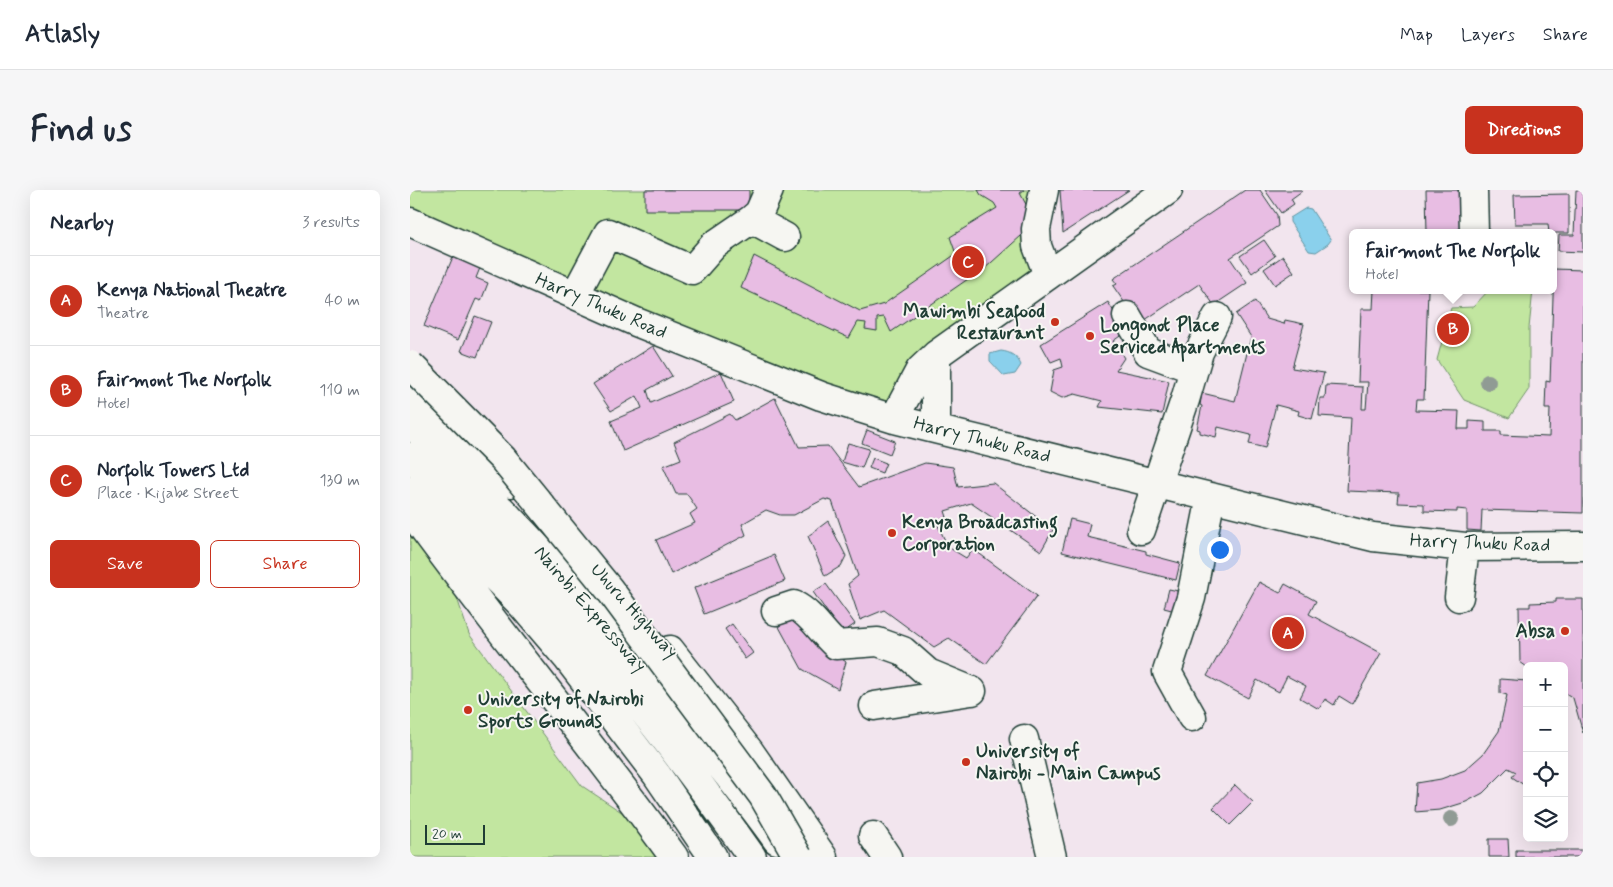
<!DOCTYPE html>
<meta charset="utf-8">
<style>
body{margin:0;font-family:Mynerve,sans-serif;background:#f6f6f7;color:#1f2937}
.controls{position:absolute;right:15px;bottom:15px;display:grid;overflow:hidden;border-radius:8px;box-shadow:0 5px 20px #0002}
.controls button{width:45px;height:45px;display:grid;place-items:center;padding:0;border:0;border-bottom:1px solid #e0e1e3;background:#fff;color:#1f2937;font:25px sans-serif}
.scale{position:absolute;left:15px;bottom:12px;width:60px;box-sizing:border-box;padding-left:5px;border:2px solid #1f3d34;border-top:0;font-size:14px;line-height:18px;white-space:nowrap;color:#1f3d34;-webkit-text-stroke:4px #f6f6f2;paint-order:stroke}
.you{position:absolute;left:809px;top:359px;width:18px;height:18px;margin:-12px;border:4px solid #fff;border-radius:50%;background:#1a73e8;box-shadow:0 0 0 8px #1a73e833}
.badge{display:grid;place-items:center;width:32px;height:32px;border-radius:50%;background:#c8321e;color:#fff;font-size:16px;font-weight:700}
.pin{position:absolute;translate:-50% -50%;border:2px solid #fff;box-shadow:0 1px 5px #0006}
.popup{position:absolute;left:939px;top:39px;width:208px;height:65px;box-sizing:border-box;display:grid;place-content:center;border-radius:8px;background:#fff;filter:drop-shadow(0 1px 4px #0005);font-size:16px;white-space:nowrap;color:#747a83}
.popup b{font-size:19px;color:#1f2937}
.popup::after{content:'';position:absolute;left:50%;top:100%;margin-left:-10px;border:10px solid transparent;border-top-color:#fff}
.list{margin:0;padding:0;list-style:none}
h2{display:flex;justify-content:space-between;align-items:center;height:65px;margin:0;padding:0 20px;font-size:21px}
h2 small{font-size:16px;font-weight:400;color:#747a83}
.list li{display:grid;grid-template-columns:32px 1fr auto;gap:15px;align-items:center;box-sizing:border-box;height:90px;padding:0 20px;border-top:1px solid #e0e1e3}
.list b{display:block;font-size:19px;white-space:nowrap}
.list p{margin:0;font-size:16px;white-space:nowrap;color:#747a83}
.list em{font-size:16px;font-style:normal;color:#747a83}
.actions{display:flex;gap:10px;padding:15px 20px}
.actions a{flex:1;padding:11px 0;border:1px solid #c8321e;border-radius:8px;text-align:center;font-size:18px;color:#c8321e}
.actions .main{background:#c8321e;color:#fff}
.icon{flex:none;width:28px;height:28px;fill:none;stroke:currentColor;stroke-width:2;stroke-linecap:round;stroke-linejoin:round}
.map{position:relative;flex:none;width:1173px;height:667px;overflow:hidden;border-radius:8px}
header{display:flex;align-items:center;gap:30px;box-sizing:border-box;height:70px;padding:0 25px;background:#fff;border-bottom:1px solid #e0e1e3}
header strong{font-size:24px}
nav{display:flex;gap:28px;margin-inline-start:auto;font-size:18px}
.intro{display:flex;align-items:center;justify-content:space-between;box-sizing:border-box;height:120px;padding:0 30px}
h1{margin:0;font-size:35px}
.button{padding:12px 22px;border-radius:8px;background:#c8321e;color:#fff;font-size:18px;font-weight:700}
main{display:flex;gap:30px;padding:0 30px}
aside{flex:1;background:#fff;border-radius:8px;box-shadow:0 5px 20px #0002}
.map>svg:first-child{display:block}
.green{fill:#c2e6a0;stroke:#70926a}
.water{fill:#8ad0ec;stroke:#5f95a2}
.building{fill:#e8bde3;stroke:#1f3d34}
.lines{fill:none;stroke-linecap:round;stroke-linejoin:round}
.minor-casing{stroke:#1f3d34;stroke-width:31}
.highway-casing{stroke:#1f3d34;stroke-width:31}
.minor{stroke:#f6f6f2;stroke-width:28}
.highway{stroke:#f6f6f2;stroke-width:28}
.highway-bridge-casing{stroke:#1f3d34;stroke-width:31;stroke-linecap:butt}
.highway-bridge{stroke:#f6f6f2;stroke-width:28}
.tree{fill:#909b94}
.poi-dot{fill:#c8321e;stroke:#f6f6f2;stroke-width:2}
.labels{text-anchor:middle;dominant-baseline:central;stroke-width:4;stroke-linejoin:round;paint-order:stroke}
.street-label{font-size:19px;fill:#1f3d34;stroke:#f6f6f2}
.poi-label{font-size:19px;font-weight:bold;fill:#1f3d34;stroke:#f6f6f2;text-anchor:start}
</style>
<header>
<strong>Atlasly</strong>
<nav><a>Map</a><a>Layers</a><a>Share</a></nav>
</header>
<div class="intro"><h1>Find us</h1><a class="button">Directions</a></div>
<main>
<aside>
<h2>Nearby<small>3 results</small></h2>
<ul class="list">
<li><span class="badge">A</span><div><b>Kenya National Theatre</b><p>Theatre</p></div><em>40 m</em></li>
<li><span class="badge">B</span><div><b>Fairmont The Norfolk</b><p>Hotel</p></div><em>110 m</em></li>
<li><span class="badge">C</span><div><b>Norfolk Towers Ltd</b><p>Place · Kijabe Street</p></div><em>130 m</em></li>
</ul>
<div class="actions"><a class="main">Save</a><a>Share</a></div>
</aside>
<div class="map">
<svg width="1173" height="667" viewBox="0 0 1173 667">
<rect width="100%" height="100%" fill="#f2e5ee"/>
<filter id="ink" filterUnits="userSpaceOnUse"><feTurbulence type="fractalNoise" baseFrequency=".02" numOctaves="2"/><feDisplacementMap in="SourceGraphic" scale="10" xChannelSelector="R" yChannelSelector="G"/><feConvolveMatrix kernelMatrix="1 2 1 2 8 2 1 2 1" color-interpolation-filters="sRGB"/></filter>
<g filter="url(#ink)">
<!-- green -->
<path class="green" d="M0 0H632L638 85 526 165 484 229 0 32Z
M1079 100H1123L1119 138V199L1099 228 1054 210 1027 170 1041 118 1063 117Z
M0 336 40 387 59 444 172 596 213 623 251 667H0Z"/>
<!-- water -->
<path class="water" d="M896 18 901 19 921 50 918 54 906 62 899 61 880 32V28Z
M591 161C600 162 607 166 611 175L605 184 594 186 580 171V164Z"/>
<!-- building -->
<path class="building" d="M235 0H339V20H235Z
M568 0H614L610 3 621 24V37L572 81 560 77 554 81 558 89 481 142 474 127 467 128V141L455 139 456 133 448 132 439 148 331 98 344 66 450 121 474 114 546 64 540 47 587 18 584 13 571 5Z
M650 0H719L653 43Z
M835 0H850L867 25 868 36 820 68 837 93 804 115 789 94 732 132 726 129 703 96 707 94 703 89Z
M855 0H891L892 1 881 9 884 14 871 23Z
M1016 0H1054L1055 43H1017Z
M1166 0H1173V62L1148 61 1149 45H1164Z
M1159 4V43H1139L1138 34H1105L1104 5Z
M854 50 865 66 842 83 830 66Z
M45 62 72 73 66 88 78 93 71 111 66 109 48 150 14 136Z
M873 66 884 82 865 95 854 79Z
M1144 79 1173 80V323L1072 320 1071 341 1057 340V320L1047 319V322L1014 321V314L988 313 989 303 937 301 941 228 909 226 910 208H915L916 195 953 197 952 219H956L958 192H948L951 119H963L964 100H1018L1014 209H1007L1006 220 1049 221 1048 239H1059V231L1075 232V241H1091V245L1139 247 1140 219H1135L1136 191 1140 192Z
M845 111 857 129 874 134 875 130 894 134 882 178 914 183 902 229 888 225 889 221 866 215 855 258 839 254 841 245 808 237 806 247 790 243V240L787 239 792 216 790 215 792 203 825 211 841 147 826 124Z
M698 112 716 142 703 151 714 168 706 180 759 191 752 224 689 217 692 211 665 204 652 208 640 202 644 180 653 177 651 168 641 172 631 154Z
M65 126 81 132 67 167 51 161Z
M243 156 262 186 237 200 241 213 311 182 324 212 213 261 201 231 232 218 227 206 201 221 183 194Z
M365 208 389 257 418 256 449 297 515 273 543 277 548 297 583 293 643 340 631 361 561 313 535 321 537 327 526 331 538 357 556 368 563 359 627 406 576 474 539 448 524 457 474 420 450 430 438 394 448 386 422 311 414 309 384 325H370L356 320 332 334 336 345 261 384 246 350 285 333 280 324 287 319 277 304H266L253 276 271 269 264 252 320 224 325 230Z
M457 240 485 251 480 264 452 253Z
M438 253 459 259 452 278 432 272Z
M463 268 476 273 472 283 459 278Z
M660 329 680 334 677 347 736 361V364L770 373 766 390 652 362Z
M418 331 436 366 431 376 415 386 398 346Z
M364 365 375 391 294 424 284 398Z
M849 392 870 403 875 394 906 411 899 424 971 463 942 514 929 506 924 515 915 509 909 519 890 508 896 496 877 486 869 502 847 490 838 508 797 486Z
M416 394 445 434 432 443 403 402Z
M759 399 777 403 773 423 754 418Z
M1146 409H1173V543L1163 508 1154 502V476L1117 477 1110 472 1109 417H1120V413L1146 412Z
M394 420 412 454 436 472 428 499 392 479 368 435Z
M322 434 343 463 335 469 315 439Z
M1090 489 1117 491V597L1102 587 1106 582 1098 578 1073 603 1056 612 1030 620 1005 622 1007 593 1031 589 1055 580 1073 564 1089 541 1097 505 1090 503Z
M825 595 843 612 820 635 803 618Z
M1079 649H1098L1099 667H1079Z
M1106 660H1171V667H1106Z"/>
<g class="lines">
<defs>
<path id="minor" d="M634 0 626 39 627 56 638 85
M1063 0 1064 43
M342 29 349 23 359 0
M0 32 226 132 411 206 484 229 963 347 1055 357 1173 356
M165 105 198 43 282 80 304 55 342 29 375 47
M717 126 738 162 784 179
M484 229 510 180 526 165 758 0
M526 239V165
M731 340 775 210 789 162 807 127
M1049 407 1055 357
M366 421 384 415C402 424 411 442 426 455L468 452 493 461 518 483 562 501
M464 516 561 501
M782 527 757 482 781 408 801 307
M614 549 642 667
M463 646 477 667"/>
<path id="highway" d="M0 206 101 293
M0 234C99 319 185 419 267 522 301 564 336 606 367 650
M0 267C130 386 241 524 342 667
M0 301 111 414 158 469 247 585 303 667
M2 323C87 440 179 550 264 667
M260 460 340 562 413 667"/>
</defs>
<!-- minor casing -->
<use href="#minor" class="minor-casing"/>
<!-- highway casing -->
<use href="#highway" class="highway-casing"/>
<!-- minor -->
<use href="#minor" class="minor"/>
<!-- highway -->
<use href="#highway" class="highway"/>
<defs>
<path id="highway-bridge" d="M0 175 93 269 199 399 353 606 388 667"/>
</defs>
<!-- highway-bridge casing -->
<use href="#highway-bridge" class="highway-bridge-casing"/>
<!-- highway-bridge -->
<use href="#highway-bridge" class="highway-bridge"/>
</g>
<!-- trees -->
<g class="tree">
<circle cx="1078" cy="192" r="8"/>
<circle cx="1041" cy="629" r="8"/>
</g>
</g>
<!-- markers -->
<g class="poi-dot">
<circle cx="645" cy="132" r="5"/>
<circle cx="680" cy="146" r="5"/>
<circle cx="482" cy="343" r="5"/>
<circle cx="1155" cy="441" r="5"/>
<circle cx="58" cy="520" r="5"/>
<circle cx="556" cy="572" r="5"/>
</g>
<g class="labels">
<!-- street labels -->
<g class="street-label">
<text transform="translate(191 116) rotate(23)">Harry Thuku Road</text>
<text transform="translate(572 250) rotate(14)">Harry Thuku Road</text>
<text transform="translate(1070 353) rotate(2)">Harry Thuku Road</text>
<text transform="translate(180 419) rotate(49)">Nairobi Expressway</text>
<text transform="translate(224 421) rotate(48)">Uhuru Highway</text>
</g>
<!-- poi labels -->
<g class="poi-label">
<text x="635" y="121" text-anchor="end">Mawimbi Seafood<tspan x="635" dy="22">Restaurant</tspan></text>
<text x="690" y="135">Longonot Place<tspan x="690" dy="22">Serviced Apartments</tspan></text>
<text x="492" y="332">Kenya Broadcasting<tspan x="492" dy="22">Corporation</tspan></text>
<text x="1145" y="441" text-anchor="end">Absa</text>
<text x="68" y="509">University of Nairobi<tspan x="68" dy="22">Sports Grounds</tspan></text>
<text x="566" y="561">University of<tspan x="566" dy="22">Nairobi - Main Campus</tspan></text>
</g>
</g>
</svg>
<div class="controls">
<button>+</button>
<button>−</button>
<button><svg class="icon" aria-label="locate" viewBox="0 0 24 24"><circle cx="12" cy="12" r="6"/><path d="M12 2v4M12 18v4M2 12h4M18 12h4"/></svg></button>
<button><svg class="icon" aria-label="layers" viewBox="0 0 24 24"><path d="M12 4l9 5-9 5-9-5zM3 14l9 5 9-5"/></svg></button>
</div>
<div class="scale">20 m</div>
<div class="you"></div>
<div class="pin badge" style="left:878px;top:443px">A</div>
<div class="pin badge" style="left:1043px;top:139px">B</div>
<div class="popup"><b>Fairmont The Norfolk</b>Hotel</div>
<div class="pin badge" style="left:558px;top:72px">C</div>
</div>
</main>
